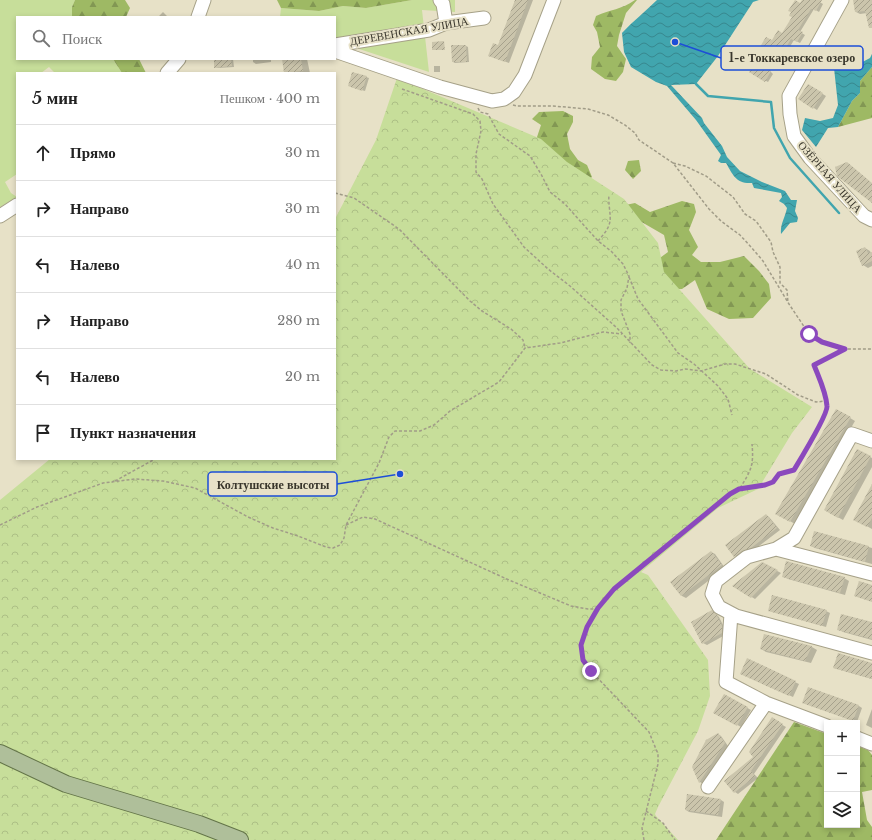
<!DOCTYPE html>
<html lang="ru">
<meta charset="utf-8">
<style>
body{margin:0;font-family:"Libre Baskerville",serif;background:#f6f6f6;color:#222}
.controls{position:absolute;right:12px;bottom:12px;display:grid;overflow:hidden;border-radius:0px;box-shadow:0 2px 6px #0003}
.controls button{width:36px;height:36px;display:grid;place-items:center;padding:0;border:0;border-bottom:1px solid #e0e0e0;background:#fff;color:#222;font:20px sans-serif}
.stop{position:absolute;width:12px;height:12px;margin:-9px;border:3px solid #8b49bd;border-radius:50%;background:#fff}
.stop.end{background:#8b49bd;border-color:#fff;box-shadow:0 1px 4px #0008}
.list{margin:0;padding:0;list-style:none}
h2{display:flex;justify-content:space-between;align-items:center;height:52px;margin:0;padding:0 16px;font-size:17px}
h2 small{font-size:13px;font-weight:400;color:#767676}
.list li{display:grid;grid-template-columns:26px 1fr auto;gap:12px;align-items:center;box-sizing:border-box;height:56px;padding:0 16px;border-top:1px solid #e0e0e0}
.list b{display:block;font-size:15px;white-space:nowrap}
.list em{font-size:13px;font-style:normal;color:#767676}
.icon{flex:none;width:22px;height:22px;fill:none;stroke:currentColor;stroke-width:2;stroke-linecap:round;stroke-linejoin:round}
.map{position:relative;flex:none;width:872px;height:840px;overflow:hidden}
.search{position:absolute;background:#fff;box-shadow:0 2px 6px #0003;left:16px;top:16px;width:320px;height:44px;display:flex;align-items:center;gap:10px;box-sizing:border-box;padding:0 14px;border-radius:0px;color:#767676;font-size:15px}
.panel{position:absolute;background:#fff;box-shadow:0 2px 6px #0003;left:16px;top:72px;width:320px;height:388px;border-radius:0px}
.map>svg:first-child{display:block}
.grass{fill:#c7de9a}
.forest{fill:url(#forest-firs)}
.park{fill:url(#park-crowns)}
.water{fill:url(#water-waves)}
.shadow{fill:#0003}
.lines{fill:none;stroke-linecap:round;stroke-linejoin:round}
.stream{stroke:#41a5ae;stroke-width:2.5}
.building{fill:url(#building-hatch)}
.minor-casing{stroke:#a6a188;stroke-width:15}
.major-casing{stroke:#637448;stroke-width:18}
.path{stroke:#a19c88;stroke-width:1.5;stroke-dasharray:3 2;stroke-linecap:butt}
.minor{stroke:#fff;stroke-width:13}
.major{stroke:#afbf9a;stroke-width:16}
.route{stroke:#8b49bd;stroke-width:5}
.labels{text-anchor:middle;dominant-baseline:central;stroke-width:4;stroke-linejoin:round;paint-order:stroke}
.street-label{font-size:11px;fill:#39362c;stroke:#e7e1c7}
.leader{fill:none;stroke:#1d4ed8;stroke-width:1.5}
.callout-dot{fill:#1d4ed8;stroke:#e7e1c7;stroke-width:1.5}
.callout{fill:#e7e1c7;stroke:#1d4ed8;stroke-width:1.5}
.callout-label{font-size:12px;text-anchor:middle;font-weight:bold;fill:#39362c}
</style>
<div class="map">
<svg width="872" height="840" viewBox="0 0 872 840">
<defs>
<pattern id="forest-firs" width="22" height="20" patternUnits="userSpaceOnUse"><rect width="22" height="20" fill="#9eb964"/><path d="M5 1l3.5 6h-7zM16 11l3.5 6h-7z" fill="#829753"/></pattern>
<pattern id="park-crowns" width="20" height="18" patternUnits="userSpaceOnUse"><rect width="20" height="18" fill="#c7de9a"/><path d="M2 6a3 3 0 1 1 6 0M12 15a3 3 0 1 1 6 0" fill="none" stroke="#acbf85"/></pattern>
<pattern id="water-waves" width="16" height="10" patternUnits="userSpaceOnUse"><rect width="16" height="10" fill="#41a5ae"/><path d="M0 5q4-4 8 0t8 0" fill="none" stroke="#37878e"/></pattern>
<pattern id="building-hatch" width="6" height="6" patternUnits="userSpaceOnUse"><rect width="6" height="6" fill="#cbc5ac"/><path d="M-1 1l2-2M0 6l6-6M5 7l2-2" fill="none" stroke="#a6a18c"/></pattern>
</defs>
<rect width="100%" height="100%" fill="#e7e1c7"/>
<!-- grass -->
<path class="grass" d="M0 0H75L72 7V17H17V59H113L122 73H55L49 67 41 73H17V174L5 182 11 193 17 197 0 207Z
M412 0H455V12L422 10 429 72 335 41V17H280L281 8 319 11 343 6 366 8Z"/>
<!-- forest -->
<path class="forest" d="M75 0H125L130 8 126 17H72V7Z
M277 0H412L366 8 343 6 319 11 281 8Z
M635 0H637L626 13 619 35 617 46 626 59 623 72 616 81 605 79 591 69 592 57 600 47 597 32 593 25 596 16C611 9 621 10 635 0Z
M113 59H139L146 73H122Z
M872 67V118L838 127 852 101 860 93V81Z
M563 111 573 116V122L567 134 570 149 578 160 587 165 592 177 584 184 616 207 635 203 650 212 682 201 694 204 696 212 689 230 698 247 692 255 701 262H720L744 256 759 271 769 284 771 298 753 318 729 319 707 309 695 280 682 289 662 290 653 263 668 252 664 235 538 162 537 137 541 125 532 119 539 112Z
M639 160 641 171 633 179 625 170 628 161Z
M794 722 827 734V825H857V746L868 750 872 755V790L862 792 867 820 872 827V840H716Z"/>
<!-- park -->
<path class="park" d="M397 78 541 139 567 162 624 199 658 243 664 272 750 369 812 407 792 433 758 489 718 508 641 572 648 575 708 660 710 696 698 731 658 807 655 814 656 816 678 840H0V500L50 459H335V219L376 140Z"/>
<!-- water -->
<path class="water" d="M657 0H759L753 2 718 56 696 84 671 85 702 118 704 123 722 146 727 157 740 171 762 182 785 191 791 200H797L795 211 798 218 797 222 790 223 781 234C780 224 785 218 787 208L784 204 779 201 782 197 781 193 754 188 752 183C736 184 733 175 726 163H721L718 161 721 155 696 120 667 86 656 82 631 67 624 52 622 33C633 21 646 11 657 0Z
M872 54V67L860 81V93L852 101 838 127 828 128 816 147 802 130 805 118 820 121 833 118 838 105 834 68 838 62 851 68 870 58Z"/>
<!-- shadow -->
<path class="shadow" d="M517 0H533L509 63 493 57 499 47Z
M803 0H816L823 4 819 12 814 9 800 32 805 35 800 43 794 40 788 50 783 47 770 71 773 74 768 82 750 72 772 42 783 34Z
M854 0H872V18L867 13 860 14 856 12Z
M163 12 168 17H158Z
M466 46 468 47 469 62 455 63 453 62Z
M215 59H233L234 67 218 68 215 67Z
M253 59H271V62L256 64 253 62Z
M283 59H307L310 73H285Z
M434 66H440V72H434Z
M353 73 369 78 365 91 351 87Z
M808 85 826 96 817 110 800 99Z
M865 248 870 251 871 253H872V266L868 268 863 265Z
M837 410 855 421 795 524 776 513Z
M857 450 872 458V467L843 520 825 510Z
M872 486V529L854 519Z
M766 515 769 517 780 530 755 549 738 558 735 556Z
M815 532 872 548V564L815 548 811 546Z
M711 552 715 554 725 568 686 598 682 596 672 582Z
M762 563 781 573 755 599 734 586Z
M783 576 844 578 849 581 845 595 788 579Z
M769 610 826 611 830 613 826 627Z
M716 614 719 617 725 629V635L707 645 703 643Z
M872 624V640L843 632 838 629Z
M765 635 812 647 817 650 811 663 766 652 761 649Z
M748 660 799 684 793 697 745 675Z
M872 664V679L834 668Z
M724 695 751 710 741 727 715 712Z
M807 704 859 706 862 708 857 722Z
M872 709V728L866 725Z
M772 719 786 727 754 774 758 778 738 794 735 792 725 781 754 757Z
M718 734 721 736 728 746 703 784 700 782 693 767Z
M721 800 724 802 722 817 689 812 686 810Z"/>
<g class="lines">
<!-- stream -->
<path class="stream" d="M696 84 708 96 771 102 774 128 790 158 839 213"/>
</g>
<!-- building -->
<path class="building" d="M515 0H528L505 62 488 56 493 43 498 45Z
M795 0 800 3 802 0H822L816 11 811 9 798 30 803 32 797 42 791 39 785 49 780 47 768 69 771 71 765 82 749 72 755 62 752 60 766 37 772 40 778 30 782 33 792 17 789 16 791 12 788 11Z
M853 0H872V28H869L865 11 855 12Z
M444 41 445 50H432V42Z
M451 45H466L467 62H452Z
M214 59H231L232 66 214 68Z
M282 59H301L303 71 284 73Z
M352 72 367 76 362 91 348 86Z
M808 84 823 93 813 109 798 99Z
M847 162 872 183V203L837 176 835 167Z
M865 247 868 253 872 252V261L862 266 856 251Z
M836 409 851 417 790 522 775 514Z
M857 449 871 456 838 518 824 510Z
M872 484V518L867 527 853 520Z
M766 514 777 528 751 548 742 551 734 557 725 545Z
M814 531 869 546 865 562 810 546Z
M711 551 722 565 681 596 670 582Z
M786 561 845 577 840 593 782 577Z
M762 562 778 570 751 598 732 586Z
M859 581 872 585V602L854 596Z
M772 595 827 610 822 626 768 611Z
M712 610 716 614 722 626V633L702 644 691 622Z
M841 614 872 622V639L837 630Z
M764 634 812 646 805 661 760 649Z
M838 653 872 663V679L833 668Z
M747 658 796 681 789 696 740 674Z
M808 687 859 705 853 721 802 703Z
M724 694 748 707 737 726 713 713Z
M772 717 783 724 751 771 755 776 734 793 724 781 753 757 749 752Z
M718 733 725 743 699 783 692 767 706 740Z
M687 794 721 799 718 815 685 810Z"/>
<g class="lines">
<defs>
<path id="minor" d="M440 0 443 4 446 23
M842 0 789 96 790 114 794 136 810 158 864 216 872 220
M198 17 204 0
M335 45 429 30 446 23 484 18
M335 51 440 87 492 101 504 99 514 92 525 75 554 0
M167 73 179 59
M0 216 17 205
M776 549 794 538 852 434 872 441
M872 574 776 549 747 557 716 581 712 594 719 607 736 616 872 653
M731 614 726 682 766 703 827 726
M857 738 872 744
M708 787 766 703"/>
<path id="major" d="M0 753 66 784 199 824 240 840"/>
</defs>
<!-- minor casing -->
<use href="#minor" class="minor-casing"/>
<!-- major casing -->
<use href="#major" class="major-casing"/>
<!-- path -->
<path class="path" d="M402 89 473 114 480 121 481 131 476 154V172L482 179 493 204 524 247 548 269 570 286 617 328 652 365 661 370 676 371 685 369 701 371 725 364H735L766 374 798 395 816 402 826 401
M513 105 517 106H553L588 109 608 115 625 125 635 133 639 140 673 163 709 209 721 221 740 235 751 247 763 261 789 304 809 334 822 342 845 349H872
M478 108 480 112 488 114 499 134 530 156 541 174 550 192 565 204 598 241 611 251 623 264 629 276 627 288 621 300V311L630 334V343
M673 163 685 166 706 176 733 197 745 214 756 221 771 242 773 252 780 267V283L787 290 788 303
M335 193 354 198 399 229 470 301 482 311 511 329 523 340 525 348
M598 241C603 235 609 229 610 221 611 215 608 203 609 195
M629 277 638 299 678 353 694 364 718 386 728 399 732 415
M115 481 155 459
M740 488C751 471 754 465 752 444
M0 525 37 507 73 494 103 483 135 479 163 481 195 488 248 517 273 528 298 536 326 547 333 548 340 545 344 538 346 525 379 463 389 437 395 431H420L434 425 450 411 499 382 525 348 560 343 603 332 622 334
M346 525 363 517 375 519 509 580 571 606 588 609H597
M646 811 663 823 675 840
M644 840 642 828 658 764V754L649 732 591 671 583 660 581 645 587 627 598 608 614 589 730 494 739 489 765 485 773 482 779 474 794 470C800 460 828 414 827 406 826 392 819 378 814 365L845 349"/>
<!-- minor -->
<use href="#minor" class="minor"/>
<!-- major -->
<use href="#major" class="major"/>
</g>
<g class="lines">
<!-- route -->
<path class="route" d="M591 671 583 660 581 645 587 627 598 608 614 589 730 494 739 489 765 485 773 482 779 474 794 470C800 460 828 414 827 406 826 392 819 378 814 365L845 349 822 342 809 334"/>
</g>
<g class="labels">
<!-- street labels -->
<g class="street-label">
<text transform="translate(409 31) rotate(-10)">ДЕРЕВЕНСКАЯ УЛИЦА</text>
<text transform="translate(830 177) rotate(49)">ОЗЁРНАЯ УЛИЦА</text>
</g>
</g>
<!-- callouts -->
<path class="leader" d="M675 42L721 58M400 474L337 484"/>
<g class="callout-dot">
<circle cx="675" cy="42" r="4"/>
<circle cx="400" cy="474" r="4"/>
</g>
<g class="callout">
<rect x="721" y="46" width="142" height="24" rx="4"/>
<rect x="208" y="472" width="129" height="24" rx="4"/>
</g>
<g class="callout-label">
<text x="792" y="62">1-е Токкаревское озеро</text>
<text x="273" y="489">Колтушские высоты</text>
</g>
</svg>
<div class="controls">
<button>+</button>
<button>−</button>
<button><svg class="icon" aria-label="layers" viewBox="0 0 24 24"><path d="M12 4l9 5-9 5-9-5zM3 14l9 5 9-5"/></svg></button>
</div>
<div class="stop" style="left:809px;top:334px"></div>
<div class="stop end" style="left:591px;top:671px"></div>
<div class="search"><svg class="icon" aria-label="search" viewBox="0 0 24 24"><circle cx="10" cy="10" r="6"/><path d="M15 15l6 6"/></svg>Поиск</div>
<section class="panel">
<h2>5 мин<small>Пешком · 400 m</small></h2>
<ul class="list">
<li><svg class="icon" aria-label="ahead" viewBox="0 0 24 24"><path d="M12 20V5M6 11l6-6 6 6"/></svg><div><b>Прямо</b></div><em>30 m</em></li>
<li><svg class="icon" aria-label="right" viewBox="0 0 24 24"><path d="M7 20v-9h11M14 6l5 5-5 5"/></svg><div><b>Направо</b></div><em>30 m</em></li>
<li><svg class="icon" aria-label="left" viewBox="0 0 24 24"><path d="M17 20v-9H6M10 6l-5 5 5 5"/></svg><div><b>Налево</b></div><em>40 m</em></li>
<li><svg class="icon" aria-label="right" viewBox="0 0 24 24"><path d="M7 20v-9h11M14 6l5 5-5 5"/></svg><div><b>Направо</b></div><em>280 m</em></li>
<li><svg class="icon" aria-label="left" viewBox="0 0 24 24"><path d="M17 20v-9H6M10 6l-5 5 5 5"/></svg><div><b>Налево</b></div><em>20 m</em></li>
<li><svg class="icon" aria-label="arrive" viewBox="0 0 24 24"><path d="M6 21V4h12l-3 4 3 4H6"/></svg><div><b>Пункт назначения</b></div></li>
</ul>
</section>
</div>
